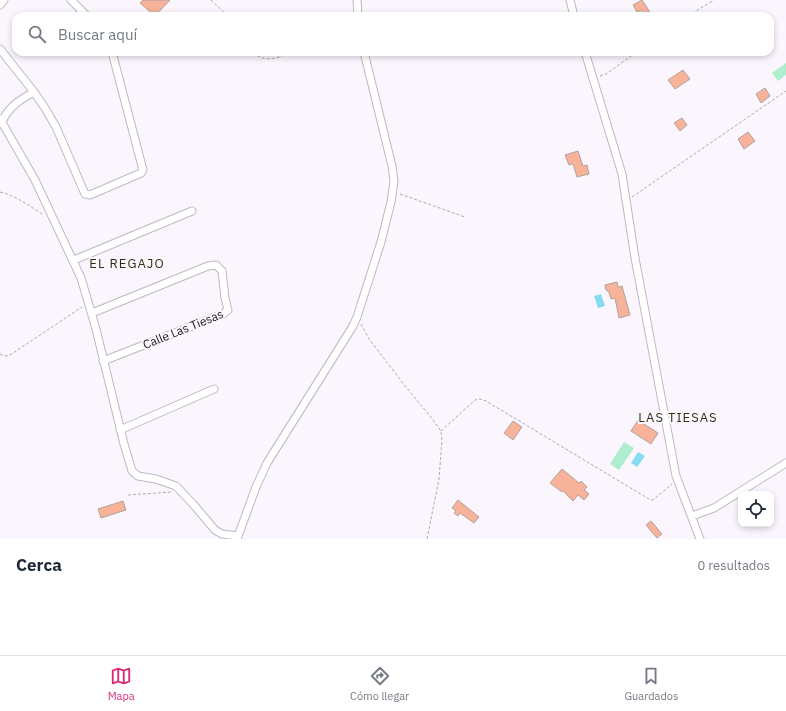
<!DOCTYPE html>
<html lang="es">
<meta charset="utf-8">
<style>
body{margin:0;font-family:"IBM Plex Sans",sans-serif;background:#f6f6f7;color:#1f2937}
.controls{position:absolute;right:12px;bottom:12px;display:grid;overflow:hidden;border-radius:8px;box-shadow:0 2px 6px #0003}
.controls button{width:36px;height:36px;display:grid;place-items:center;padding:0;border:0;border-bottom:1px solid #e0e1e3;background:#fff;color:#1f2937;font:20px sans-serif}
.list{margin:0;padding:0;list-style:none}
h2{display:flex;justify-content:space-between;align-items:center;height:52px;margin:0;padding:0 16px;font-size:17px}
h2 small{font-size:13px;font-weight:400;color:#747a83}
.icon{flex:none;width:22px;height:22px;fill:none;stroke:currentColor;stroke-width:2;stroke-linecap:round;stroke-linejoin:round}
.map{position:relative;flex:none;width:786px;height:539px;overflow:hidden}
.search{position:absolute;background:#fff;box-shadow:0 2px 6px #0003;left:12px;right:12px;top:12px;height:44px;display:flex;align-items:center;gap:10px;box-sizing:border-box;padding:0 14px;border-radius:12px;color:#747a83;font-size:15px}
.sheet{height:116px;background:#fff}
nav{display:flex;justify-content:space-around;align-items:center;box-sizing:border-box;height:56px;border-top:1px solid #e0e1e3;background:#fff;font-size:11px;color:#747a83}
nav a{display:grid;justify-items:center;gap:2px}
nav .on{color:#db2777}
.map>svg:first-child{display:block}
.green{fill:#aeedce}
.water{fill:#87daf3}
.building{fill:#f7b299;stroke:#aea3a0}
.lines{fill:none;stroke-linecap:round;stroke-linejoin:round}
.minor-casing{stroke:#bdb8c1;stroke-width:9}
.path{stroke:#aeaab0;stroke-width:1;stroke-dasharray:3 2;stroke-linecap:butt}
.minor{stroke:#fff;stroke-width:7}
.labels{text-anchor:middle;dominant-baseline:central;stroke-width:4;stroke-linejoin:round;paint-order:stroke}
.street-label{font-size:12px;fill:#19171a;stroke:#fbf6fe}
.neighbourhood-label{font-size:13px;letter-spacing:1px;fill:#2a330d;stroke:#fbf6fe}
</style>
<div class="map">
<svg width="786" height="539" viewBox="0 0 786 539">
<rect width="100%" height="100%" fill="#fbf6fe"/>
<!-- green -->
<path class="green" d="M786 63V75L778 81 772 73Z
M624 442 634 448 619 470 610 464Z"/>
<!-- water -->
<path class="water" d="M601 294 605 306 598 308 594 296Z
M638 452 645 456 637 467 631 463Z"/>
<!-- building -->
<path class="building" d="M143 0H170L155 16 140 3Z
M642 0 650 12 644 15 641 10 637 12 633 5Z
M683 70 690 79 675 89 668 80Z
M765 88 770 96 761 103 756 94Z
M682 118 687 125 680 131 674 123Z
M748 132 755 141 744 149 738 139Z
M578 151 583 166 587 165 589 174 577 177 573 164 569 165 565 155Z
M617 282 618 287 622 286 630 315 619 318 615 298 611 299 609 292 606 290 605 285Z
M638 420 658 433 651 444 631 431Z
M513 421 522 427 513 440 504 433Z
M562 469 579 483 581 481 587 487 584 490 589 494 584 500 578 495 573 501 563 491 562 492 550 483Z
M458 500 479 517 474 523 460 513 458 516 454 513 456 511 452 508Z
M123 501 126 510 101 518 98 509Z
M651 521 662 534 657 538 646 525Z"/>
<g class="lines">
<defs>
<path id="minor" d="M71 0 87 16
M357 0 358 16
M570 0 574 16
M0 5 4 0
M0 49 34 92
M585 52 622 174 635 258 676 476 700 539
M0 119 35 180 81 278 96 329 124 444 132 471 138 476 156 479 176 486 193 504 215 530 222 534 238 536
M2 122C8 107 21 99 34 92L45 108 56 127 85 194 90 195 141 173 143 170 112 52
M74 260 192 211
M92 313 208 266 216 265 222 271 225 298 228 310 223 314 103 361
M120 430 214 389
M692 516 714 508 786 463
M237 539 256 487 267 463 353 326 357 317 381 242 391 202 394 181 392 166 364 52"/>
</defs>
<!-- minor casing -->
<use href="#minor" class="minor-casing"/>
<!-- path -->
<path class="path" d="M211 0 228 16
M688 16 714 0
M254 52C262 64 280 58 290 52
M600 76 606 74 637 52
M0 192C17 196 29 206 44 215
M400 194 465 217
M632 197 786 91
M361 324 369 339 406 387 430 416 441 431 442 439 439 479 427 539
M0 354 5 356 10 355 82 307
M441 431 475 400 480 399 486 401 649 499 653 500 672 484
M128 495 172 492"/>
<!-- minor -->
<use href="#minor" class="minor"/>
</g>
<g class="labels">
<!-- street labels -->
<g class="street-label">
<text transform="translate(183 329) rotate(-22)">Calle Las Tiesas</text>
</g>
<!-- neighbourhood labels -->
<g class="neighbourhood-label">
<text x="127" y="263">EL REGAJO</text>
<text x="678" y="417">LAS TIESAS</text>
</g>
</g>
</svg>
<div class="controls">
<button><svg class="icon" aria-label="locate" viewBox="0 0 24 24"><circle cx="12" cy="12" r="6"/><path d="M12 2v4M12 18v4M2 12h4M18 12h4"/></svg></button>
</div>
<div class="search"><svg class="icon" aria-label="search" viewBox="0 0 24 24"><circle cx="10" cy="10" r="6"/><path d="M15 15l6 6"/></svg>Buscar aquí</div>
</div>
<section class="sheet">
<h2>Cerca<small>0 resultados</small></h2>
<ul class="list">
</ul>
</section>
<nav>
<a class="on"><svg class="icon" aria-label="map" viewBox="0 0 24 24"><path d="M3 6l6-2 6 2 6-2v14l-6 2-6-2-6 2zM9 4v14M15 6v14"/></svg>Mapa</a>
<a><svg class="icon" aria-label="directions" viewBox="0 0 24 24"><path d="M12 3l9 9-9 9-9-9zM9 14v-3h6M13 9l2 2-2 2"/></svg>Cómo llegar</a>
<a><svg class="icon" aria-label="saved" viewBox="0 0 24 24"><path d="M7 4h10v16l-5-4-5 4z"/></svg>Guardados</a>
</nav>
